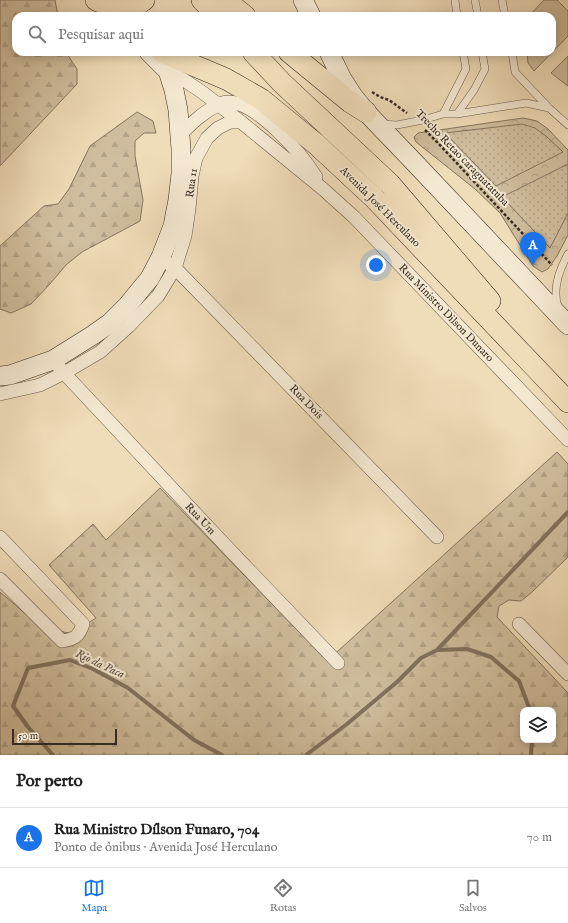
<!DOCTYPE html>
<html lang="pt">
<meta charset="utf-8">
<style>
body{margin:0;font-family:"IM FELL English",serif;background:#f2f2f2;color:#222}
.controls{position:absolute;right:12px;bottom:12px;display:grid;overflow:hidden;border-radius:8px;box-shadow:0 2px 10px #0003}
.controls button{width:36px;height:36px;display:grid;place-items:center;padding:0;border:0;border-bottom:1px solid #e0e0e0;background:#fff;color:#222;font:20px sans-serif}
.scale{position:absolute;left:12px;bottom:10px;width:105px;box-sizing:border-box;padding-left:4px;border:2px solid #392c22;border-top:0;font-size:11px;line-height:14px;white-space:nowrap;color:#392c22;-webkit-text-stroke:3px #f5e8d1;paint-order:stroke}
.you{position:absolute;left:376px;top:265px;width:14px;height:14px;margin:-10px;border:3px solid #fff;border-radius:50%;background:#1a73e8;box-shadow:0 0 0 6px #1a73e833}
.badge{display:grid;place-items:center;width:26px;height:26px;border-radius:50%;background:#1a73e8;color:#fff;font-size:13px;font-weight:700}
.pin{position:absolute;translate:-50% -33px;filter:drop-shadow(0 1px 2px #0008)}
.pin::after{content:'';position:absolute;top:21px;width:14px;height:12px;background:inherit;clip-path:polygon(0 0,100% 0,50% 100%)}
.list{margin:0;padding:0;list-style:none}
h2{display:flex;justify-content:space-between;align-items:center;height:52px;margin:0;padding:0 16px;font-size:17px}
h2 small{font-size:13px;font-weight:400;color:#767676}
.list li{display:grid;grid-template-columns:26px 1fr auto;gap:12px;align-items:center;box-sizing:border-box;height:60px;padding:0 16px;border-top:1px solid #e0e0e0}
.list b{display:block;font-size:15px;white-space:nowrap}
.list p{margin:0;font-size:13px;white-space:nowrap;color:#767676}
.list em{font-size:13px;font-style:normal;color:#767676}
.icon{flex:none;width:22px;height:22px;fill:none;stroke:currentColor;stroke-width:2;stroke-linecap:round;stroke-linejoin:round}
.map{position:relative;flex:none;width:568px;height:755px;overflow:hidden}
.search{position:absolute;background:#fff;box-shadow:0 2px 10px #0003;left:12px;right:12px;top:12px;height:44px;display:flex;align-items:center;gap:10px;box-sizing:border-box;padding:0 14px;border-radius:12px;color:#767676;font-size:15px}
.sheet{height:112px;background:#fff}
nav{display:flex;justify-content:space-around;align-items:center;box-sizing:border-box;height:56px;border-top:1px solid #e0e0e0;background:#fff;font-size:11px;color:#767676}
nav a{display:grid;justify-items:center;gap:2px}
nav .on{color:#1a73e8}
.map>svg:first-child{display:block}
.grass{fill:#d0be9e;stroke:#847560}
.forest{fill:url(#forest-firs);stroke:#847560;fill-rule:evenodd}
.park{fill:url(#park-crowns);stroke:#847560}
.garden{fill:url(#garden-dots);stroke:#847560}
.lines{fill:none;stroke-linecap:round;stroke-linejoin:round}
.stream{stroke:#81725d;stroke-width:4}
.lane-casing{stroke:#665848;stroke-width:8}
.street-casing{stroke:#665848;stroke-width:14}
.secondary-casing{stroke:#392c22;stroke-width:20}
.primary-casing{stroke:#392c22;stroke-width:22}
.path{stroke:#392c22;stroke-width:2.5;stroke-dasharray:3 2;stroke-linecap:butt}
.lane{stroke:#f5e8d1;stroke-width:7}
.street{stroke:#f5e8d1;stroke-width:13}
.secondary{stroke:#f5e8d1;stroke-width:19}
.primary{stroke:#efdcb8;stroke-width:21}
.labels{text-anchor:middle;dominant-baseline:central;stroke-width:4;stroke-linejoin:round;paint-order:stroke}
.street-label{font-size:11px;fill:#392c22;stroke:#f5e8d1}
.water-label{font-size:12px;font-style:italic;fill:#5d4f40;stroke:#f5e8d1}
</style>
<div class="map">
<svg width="568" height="755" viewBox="0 0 568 755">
<defs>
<pattern id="forest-firs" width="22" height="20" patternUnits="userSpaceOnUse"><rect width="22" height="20" fill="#d0be9e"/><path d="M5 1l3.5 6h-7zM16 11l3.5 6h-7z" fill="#b3a388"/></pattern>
<pattern id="park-crowns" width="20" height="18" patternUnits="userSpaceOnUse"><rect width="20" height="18" fill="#d0be9e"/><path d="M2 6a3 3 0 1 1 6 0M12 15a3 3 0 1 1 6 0" fill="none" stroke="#b3a388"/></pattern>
<pattern id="garden-dots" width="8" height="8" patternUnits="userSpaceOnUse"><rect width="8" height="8" fill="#d0be9e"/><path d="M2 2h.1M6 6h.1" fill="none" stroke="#b3a388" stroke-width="1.8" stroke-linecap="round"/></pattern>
</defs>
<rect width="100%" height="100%" fill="#efdcb8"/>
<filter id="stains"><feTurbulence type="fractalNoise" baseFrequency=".005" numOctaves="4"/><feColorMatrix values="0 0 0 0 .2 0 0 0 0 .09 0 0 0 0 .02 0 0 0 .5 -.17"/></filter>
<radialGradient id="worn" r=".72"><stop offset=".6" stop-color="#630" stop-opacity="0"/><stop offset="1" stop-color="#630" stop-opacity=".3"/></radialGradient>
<!-- grass -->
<path class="grass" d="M544 0H557L568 11V36L534 71 528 63 527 52H552V16H529Z
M568 56V86L551 73Z"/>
<!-- forest -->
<path class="forest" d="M0 0H55L58 16H16V52H67L69 57 77 69V84L0 166Z
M137 112 153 121 156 133H144L135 141V156L143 200 140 221 82 252 66 265 49 285 31 304 11 313 0 309V246L44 206 58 204 69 189 90 146Z
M557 452 568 464V557L532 592 521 601 509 600 499 606 497 617 568 693V755H0V592L40 626 72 634 96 618 49 565 93 524 106 540 160 488 327 661ZM523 710H553V740H523Z"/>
<!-- park -->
<path class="park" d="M523 118 537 121 548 129 568 150V235L557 256 548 269 542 272 533 266 500 213 475 189 416 142 414 137 418 133Z"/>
<!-- garden -->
<path class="garden" d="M522 124 535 128 546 136 563 152 496 186 445 133Z
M568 164V213L550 248 502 197Z"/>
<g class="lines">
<!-- stream -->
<path class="stream" d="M437 650 568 512
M53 755 28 727 13 706 28 668 70 660 93 669 128 688 194 740 222 755
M306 755 347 724 397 682 421 658 437 650 467 649 491 657 519 681 530 710
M531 755 532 740"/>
<defs>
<path id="lane" d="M455 0 457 16
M475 0 478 16
M502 0 505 16
M512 52 515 72 549 108
M443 114 466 69 463 52
M457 114 474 90 485 69 482 52
M382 124 397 125 423 120 443 114H457L526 103 549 108 568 125
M558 307C552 288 559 270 568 254"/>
<path id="street" d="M168 71 184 80 202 92 241 122 323 189 354 217 568 440
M180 135C192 123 203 112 218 105 221 104 224 102 227 102 256 101 302 154 316 177
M169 264 175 268 437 537
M53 360 64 373 226 546 338 663
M0 394 40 385 64 373 100 352 129 326 158 296 175 268 185 236 189 209 192 176 196 158 207 138 218 128 230 122H241
M0 537 83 624C79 636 75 639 62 641L0 579
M519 624 568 674"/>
<path id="secondary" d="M303 0 311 16
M329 52 342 79 353 96 366 112 414 162 568 325
M0 376 10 375 53 360 93 335 110 323 127 306 150 278 161 257 173 226 178 200 181 174V149L178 110 174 90 168 71 149 52"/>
<path id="primary" d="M96 0C108 5 121 12 133 7 137 5 141 2 144 0
M202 0 218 16
M225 0 245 16
M162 52 226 79 261 99 316 144 374 198 568 402
M253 52 282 83 390 184 490 301
M289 52 350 102 366 112"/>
</defs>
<!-- lane casing -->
<use href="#lane" class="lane-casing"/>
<!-- street casing -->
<use href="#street" class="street-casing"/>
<!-- secondary casing -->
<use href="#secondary" class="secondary-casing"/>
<!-- primary casing -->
<use href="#primary" class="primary-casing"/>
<!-- path -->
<path class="path" d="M372 92 380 97 389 100 407 113
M425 130 437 142 552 265"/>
<!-- lane -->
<use href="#lane" class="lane"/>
<!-- street -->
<use href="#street" class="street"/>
<!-- secondary -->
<use href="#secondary" class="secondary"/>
<!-- primary -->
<use href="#primary" class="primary"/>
</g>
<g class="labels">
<!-- street labels -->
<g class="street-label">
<text transform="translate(462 158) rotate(46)">Trecho Retao caraguatatuba</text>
<text transform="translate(192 183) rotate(-82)">Rua 11</text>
<text transform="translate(380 207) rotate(45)">Avenida José Herculano</text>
<text transform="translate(446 313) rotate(46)">Rua Ministro Dilson Dunaro</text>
<text transform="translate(306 402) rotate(46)">Rua Dois</text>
<text transform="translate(200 519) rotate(47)">Rua Um</text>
</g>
<!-- water labels -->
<g class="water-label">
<text transform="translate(100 664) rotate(25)">Rio da Paca</text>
</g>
</g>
<rect width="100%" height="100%" filter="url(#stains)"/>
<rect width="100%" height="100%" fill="url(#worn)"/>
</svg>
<div class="controls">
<button><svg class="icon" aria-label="layers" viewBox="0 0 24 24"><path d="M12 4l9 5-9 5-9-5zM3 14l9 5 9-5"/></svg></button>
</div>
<div class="scale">50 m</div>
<div class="you"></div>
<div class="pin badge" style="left:533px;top:265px">A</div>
<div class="search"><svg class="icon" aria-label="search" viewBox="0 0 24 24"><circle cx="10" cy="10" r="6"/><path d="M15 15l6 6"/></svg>Pesquisar aqui</div>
</div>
<section class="sheet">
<h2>Por perto<small></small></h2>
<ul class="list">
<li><span class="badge">A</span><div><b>Rua Ministro Dílson Funaro, 704</b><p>Ponto de ônibus · Avenida José Herculano</p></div><em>70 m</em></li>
</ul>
</section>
<nav>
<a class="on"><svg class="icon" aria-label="map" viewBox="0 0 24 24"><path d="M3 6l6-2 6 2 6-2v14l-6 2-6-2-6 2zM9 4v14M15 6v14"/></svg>Mapa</a>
<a><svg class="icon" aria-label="directions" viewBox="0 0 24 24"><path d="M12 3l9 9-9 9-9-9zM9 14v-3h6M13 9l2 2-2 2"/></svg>Rotas</a>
<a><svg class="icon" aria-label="saved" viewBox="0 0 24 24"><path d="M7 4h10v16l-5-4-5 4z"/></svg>Salvos</a>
</nav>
